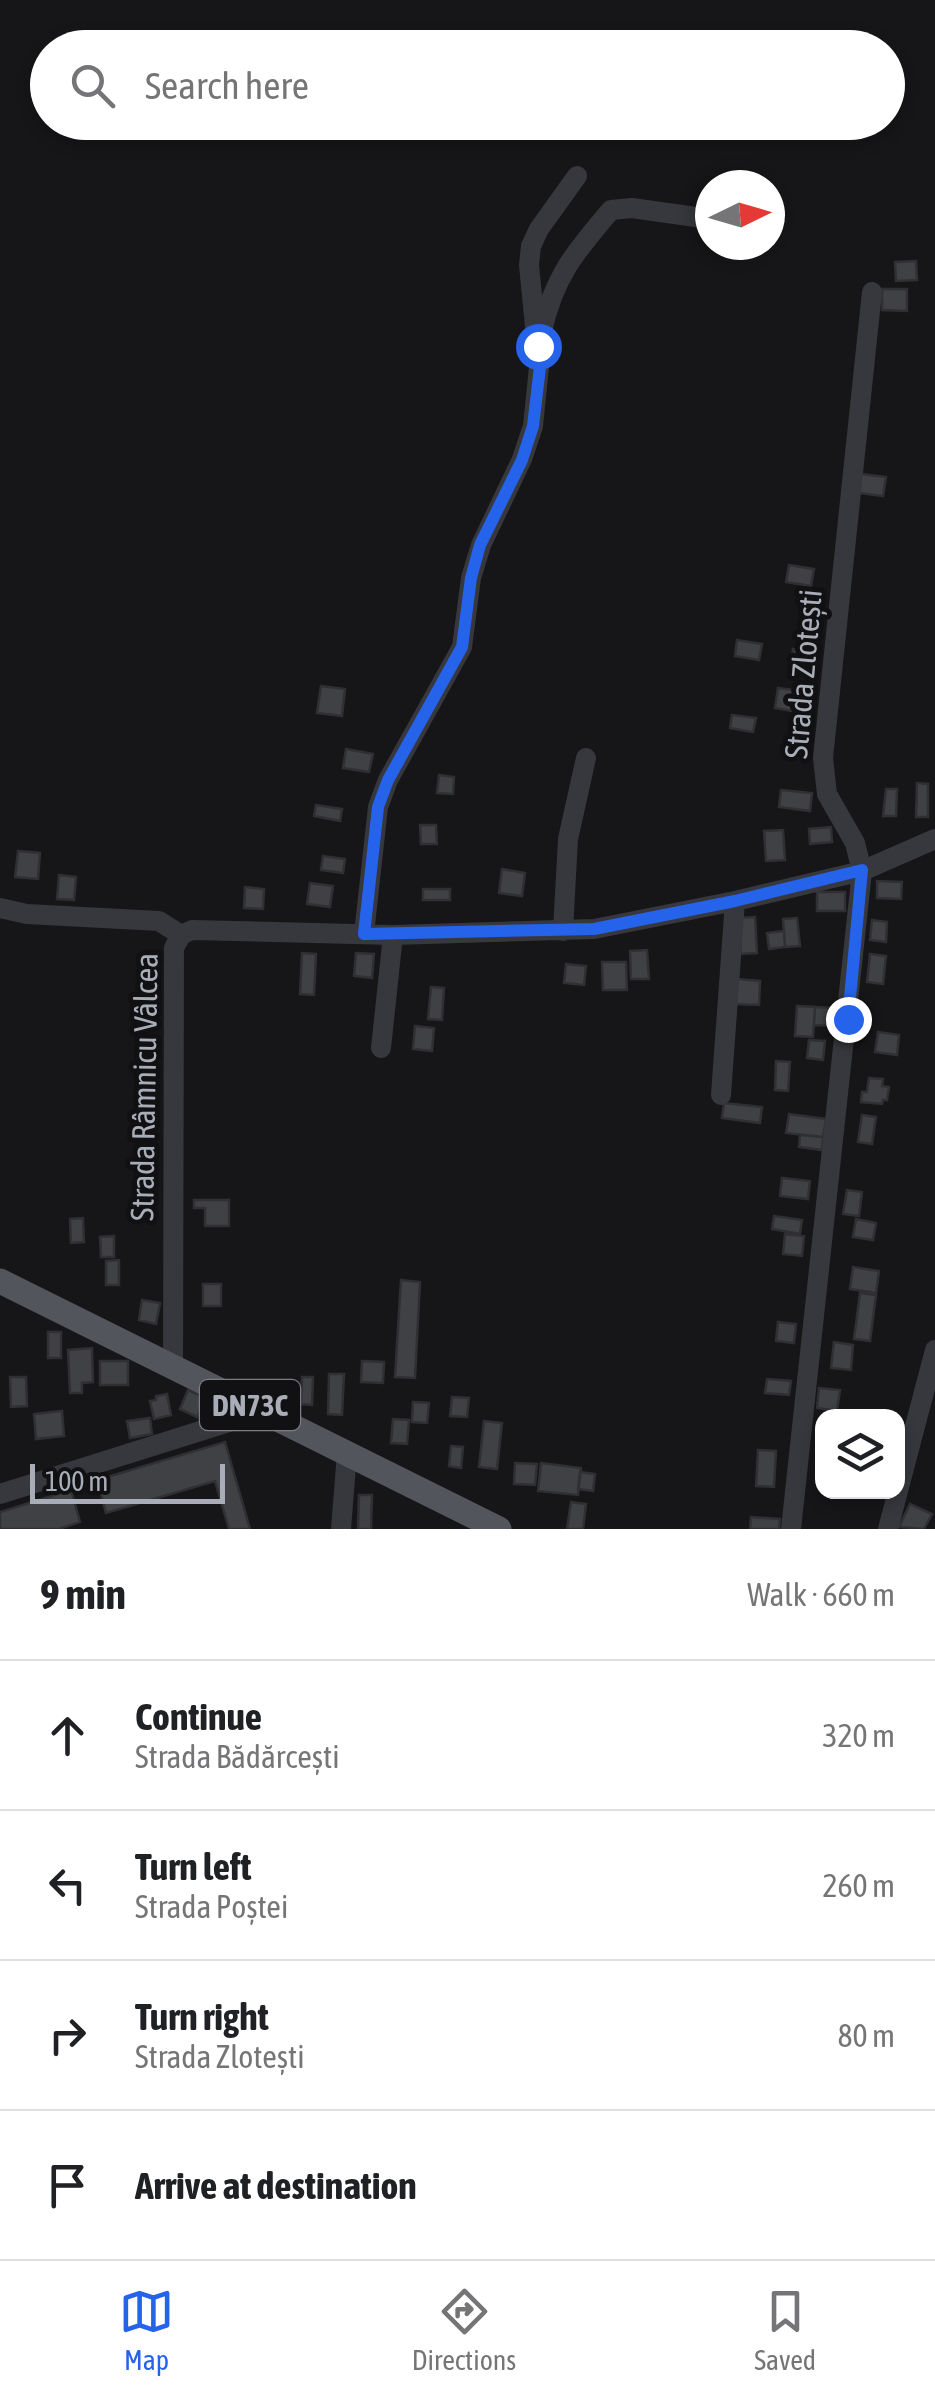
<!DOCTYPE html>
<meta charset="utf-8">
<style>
body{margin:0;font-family:"Asap Condensed",sans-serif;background:#f6f6f6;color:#202124}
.controls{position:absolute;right:30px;bottom:30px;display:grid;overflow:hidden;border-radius:20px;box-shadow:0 5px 15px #0003}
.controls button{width:90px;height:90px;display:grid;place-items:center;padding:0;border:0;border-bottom:2px solid #e0e0e0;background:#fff;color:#202124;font:50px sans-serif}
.compass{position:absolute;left:695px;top:170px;width:90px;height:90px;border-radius:50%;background:#fff;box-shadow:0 5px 15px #0003;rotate:85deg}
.scale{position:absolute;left:30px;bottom:25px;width:195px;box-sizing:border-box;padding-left:10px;border:5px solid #a8adb8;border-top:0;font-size:28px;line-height:35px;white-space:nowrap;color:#a8adb8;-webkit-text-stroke:8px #111113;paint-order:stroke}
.stop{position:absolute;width:30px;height:30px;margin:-22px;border:8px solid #2563eb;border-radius:50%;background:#fff}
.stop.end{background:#2563eb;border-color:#fff;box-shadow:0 2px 10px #0008}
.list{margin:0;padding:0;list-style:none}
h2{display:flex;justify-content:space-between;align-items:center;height:130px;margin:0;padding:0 40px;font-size:42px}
h2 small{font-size:32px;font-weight:400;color:#757577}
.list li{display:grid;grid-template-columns:65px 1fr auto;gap:30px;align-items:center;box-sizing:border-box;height:150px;padding:0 40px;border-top:2px solid #e0e0e0}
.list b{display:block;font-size:38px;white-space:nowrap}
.list p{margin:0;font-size:32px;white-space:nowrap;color:#757577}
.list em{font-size:32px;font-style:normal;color:#757577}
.icon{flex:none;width:55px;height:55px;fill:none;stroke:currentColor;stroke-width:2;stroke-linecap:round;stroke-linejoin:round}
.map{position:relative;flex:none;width:935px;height:1529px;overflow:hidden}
.search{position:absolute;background:#fff;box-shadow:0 5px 15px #0003;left:30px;right:30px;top:30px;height:110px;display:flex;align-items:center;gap:25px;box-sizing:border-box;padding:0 35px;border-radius:55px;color:#757577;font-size:38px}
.sheet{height:730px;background:#fff}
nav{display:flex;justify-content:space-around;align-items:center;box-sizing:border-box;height:140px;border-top:2px solid #e0e0e0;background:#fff;font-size:28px;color:#757577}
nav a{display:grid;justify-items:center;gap:5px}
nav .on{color:#2563eb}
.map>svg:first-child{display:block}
.building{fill:#404145;stroke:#303034;stroke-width:2.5}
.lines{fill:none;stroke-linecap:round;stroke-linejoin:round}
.minor{stroke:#37383d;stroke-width:20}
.major{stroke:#53555c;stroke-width:25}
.route{stroke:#2563eb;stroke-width:12}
.labels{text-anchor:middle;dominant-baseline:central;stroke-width:10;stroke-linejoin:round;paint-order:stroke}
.shield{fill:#111113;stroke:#7b7e86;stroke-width:2.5}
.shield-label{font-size:30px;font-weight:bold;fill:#a8adb8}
.street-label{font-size:32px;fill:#a8adb8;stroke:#111113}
</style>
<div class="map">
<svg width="935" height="1529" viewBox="0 0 935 1529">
<rect width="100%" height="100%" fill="#161618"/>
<!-- building -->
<path class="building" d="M916 261 917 280 896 281 895 262Z
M882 289H907V311L882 310Z
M861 474 886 477 883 496 859 493Z
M789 565 814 569 811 586 786 582Z
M737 640 762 644 759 660 735 656Z
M793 649 819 653 816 675 790 671Z
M321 686 345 689 342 716 317 713Z
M778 688 801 691 798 712 775 708Z
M732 715 756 718 753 732 730 728Z
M346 749 373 754 369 772 343 768Z
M439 775 454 777 453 794 437 793Z
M917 783 928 784V817H916Z
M886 789H897L896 816H883Z
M781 790 812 793 810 811 779 807Z
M316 805 342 809 340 821 314 816Z
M420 825H436L437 844H421Z
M831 827 832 842 810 844 809 829Z
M783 830 785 860 766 861 764 831Z
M18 851 40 853 38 879 15 877Z
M323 856 345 859 343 873 321 870Z
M502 869 525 873 522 896 499 893Z
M59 875 76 877 74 900 57 899Z
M877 881 902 882 901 899 877 898Z
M310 883 333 886 330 907 307 904Z
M245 887 264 889 263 909 244 908Z
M423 889H450V900H423Z
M817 892H845V911H817Z
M755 917 757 953 741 954 739 918Z
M797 918 800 946 785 947 783 919Z
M872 920 887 922 886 942 870 940Z
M784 931 785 947 769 949 767 933Z
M647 950 649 979H631L630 951Z
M302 953 316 954 314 995 300 994Z
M356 953 374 954 372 978 354 976Z
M870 954 886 956 883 984 867 982Z
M602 962H626L627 990H603Z
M566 964 586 966 584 985 564 983Z
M737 979 760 981 759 1005 736 1004Z
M431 987 444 988 442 1020 428 1019Z
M797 1006 815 1007 813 1037 795 1036Z
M815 1007 834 1008 833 1026 814 1025Z
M415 1026 434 1028 432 1051 413 1049Z
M878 1032 899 1035 897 1055 875 1052Z
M809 1040 825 1041 823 1060 807 1058Z
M776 1061 790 1062 788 1091 775 1090Z
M869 1078 883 1079 882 1086 889 1087 887 1100H883L882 1104 861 1102 862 1092H867Z
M724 1103 762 1107 760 1123 722 1118Z
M789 1114 826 1119 823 1137 786 1133Z
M862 1115 876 1117 872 1144 858 1142Z
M800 1135 823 1137 822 1150 799 1147Z
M782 1178 810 1181 808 1199 780 1196Z
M847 1190 862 1192 859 1216 843 1214Z
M194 1200H229V1226H205V1208H194Z
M774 1216 802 1220 800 1234 772 1229Z
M83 1218 84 1242 71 1243 70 1219Z
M856 1219 876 1223 873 1240 853 1237Z
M785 1234 804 1236 802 1256 783 1254Z
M114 1236V1257H101L100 1237Z
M119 1260V1285H106V1261Z
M853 1267 879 1271 876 1293 850 1289Z
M401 1280 420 1282 415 1378 395 1377Z
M203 1284H221V1306H203Z
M860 1293 876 1295 870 1341 854 1339Z
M142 1300 160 1303 156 1324 139 1320Z
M778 1322 796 1324 794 1343 776 1341Z
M48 1332H61V1358H48Z
M834 1342 853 1345 851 1370 831 1368Z
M92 1348 93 1382 82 1383V1393H70L68 1350Z
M100 1361H128V1385H100Z
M362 1361 384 1362 383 1383 361 1382Z
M329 1374H344L342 1415 328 1414Z
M10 1377H26L27 1406 11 1407Z
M302 1377H313L312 1405 301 1404Z
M767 1379 791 1381 789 1395 765 1393Z
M819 1388 840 1390 837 1411 817 1408Z
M188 1390 206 1398 197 1417 180 1409Z
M167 1394 171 1415 154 1419 150 1401 156 1400V1396Z
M452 1397 469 1398 467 1417 450 1416Z
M413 1402 429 1403 427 1423 412 1422Z
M62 1411 64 1436 36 1439 34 1414Z
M150 1418 152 1434 130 1438 127 1421Z
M393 1419 409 1420 407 1444 391 1443Z
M484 1421 502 1423 497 1469 479 1467Z
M225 1442 250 1529H229L215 1481 106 1513 97 1480Z
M451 1446 463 1447 461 1468 449 1466Z
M758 1450 776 1451 774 1487 756 1486Z
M515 1463 537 1464 535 1485 514 1484Z
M541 1463 581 1468 578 1495 538 1491Z
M580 1472 595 1474 593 1491 578 1489Z
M71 1490 80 1522 59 1529H0V1512Z
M359 1495H372L371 1529H358Z
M571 1502 586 1504 583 1529H567Z
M910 1504 932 1514 924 1529 899 1527Z
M751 1517 780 1519 779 1529H750Z"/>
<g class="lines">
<!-- minor -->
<path class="minor" d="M542 331C554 276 576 251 611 210L632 208 710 219
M0 908 27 914 159 921 181 935
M563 931 568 839 586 758
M364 934 378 807 388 780 462 647 471 578 481 545 522 459 533 426 539 367 529 265 531 246 539 229 577 176
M181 935 192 930 393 935 594 929 735 901 862 871 935 839
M381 1048 393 935
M721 1095 735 901
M173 1367 174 948 181 935
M0 1494 264 1411
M341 1529 347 1453
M791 1529 862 871 855 843 827 794 823 758 872 292
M888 1529 935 1350"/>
<!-- major -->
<path class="major" d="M0 1281 499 1529"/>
</g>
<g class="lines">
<!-- route -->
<path class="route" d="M538 346 540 367 533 426 522 460 480 545 471 578 462 647 388 780 378 807 364 934 594 929 735 901 862 870 848 1019"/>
</g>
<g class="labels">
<!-- shield labels -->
<rect class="shield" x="200" y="1380" width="100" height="50" rx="8"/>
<g class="shield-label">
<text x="250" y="1405">DN73C</text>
</g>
<!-- street labels -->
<g class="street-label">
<text transform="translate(803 674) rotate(-85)">Strada Zlotești</text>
<text transform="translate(144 1087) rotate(-89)">Strada Râmnicu Vâlcea</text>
</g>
</g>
</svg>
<div class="controls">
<button><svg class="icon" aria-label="layers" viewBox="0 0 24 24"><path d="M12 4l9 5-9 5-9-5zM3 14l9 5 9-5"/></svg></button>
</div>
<svg class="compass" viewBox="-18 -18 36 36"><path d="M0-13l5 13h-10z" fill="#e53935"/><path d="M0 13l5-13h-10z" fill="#757577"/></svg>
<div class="scale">100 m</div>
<div class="stop" style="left:538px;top:346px"></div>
<div class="stop end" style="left:848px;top:1019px"></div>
<div class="search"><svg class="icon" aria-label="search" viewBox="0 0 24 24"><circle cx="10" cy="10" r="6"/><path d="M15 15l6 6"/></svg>Search here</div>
</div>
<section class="sheet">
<h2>9 min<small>Walk · 660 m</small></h2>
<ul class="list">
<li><svg class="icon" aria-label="ahead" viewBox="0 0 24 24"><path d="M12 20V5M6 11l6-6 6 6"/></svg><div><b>Continue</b><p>Strada Bădărcești</p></div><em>320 m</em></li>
<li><svg class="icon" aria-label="left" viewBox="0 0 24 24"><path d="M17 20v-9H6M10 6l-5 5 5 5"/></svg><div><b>Turn left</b><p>Strada Poștei</p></div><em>260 m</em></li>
<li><svg class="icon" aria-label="right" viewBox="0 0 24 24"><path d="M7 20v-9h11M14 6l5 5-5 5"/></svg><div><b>Turn right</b><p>Strada Zlotești</p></div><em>80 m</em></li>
<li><svg class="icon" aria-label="arrive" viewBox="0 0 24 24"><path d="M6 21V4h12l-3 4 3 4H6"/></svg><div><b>Arrive at destination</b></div></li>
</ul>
</section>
<nav>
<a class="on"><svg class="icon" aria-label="map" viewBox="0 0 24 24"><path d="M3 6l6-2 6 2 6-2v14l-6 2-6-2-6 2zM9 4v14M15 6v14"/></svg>Map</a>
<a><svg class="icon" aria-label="directions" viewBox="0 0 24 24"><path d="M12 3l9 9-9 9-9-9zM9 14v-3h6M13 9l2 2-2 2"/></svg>Directions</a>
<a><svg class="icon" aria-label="saved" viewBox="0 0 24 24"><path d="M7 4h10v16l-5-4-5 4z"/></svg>Saved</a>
</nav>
